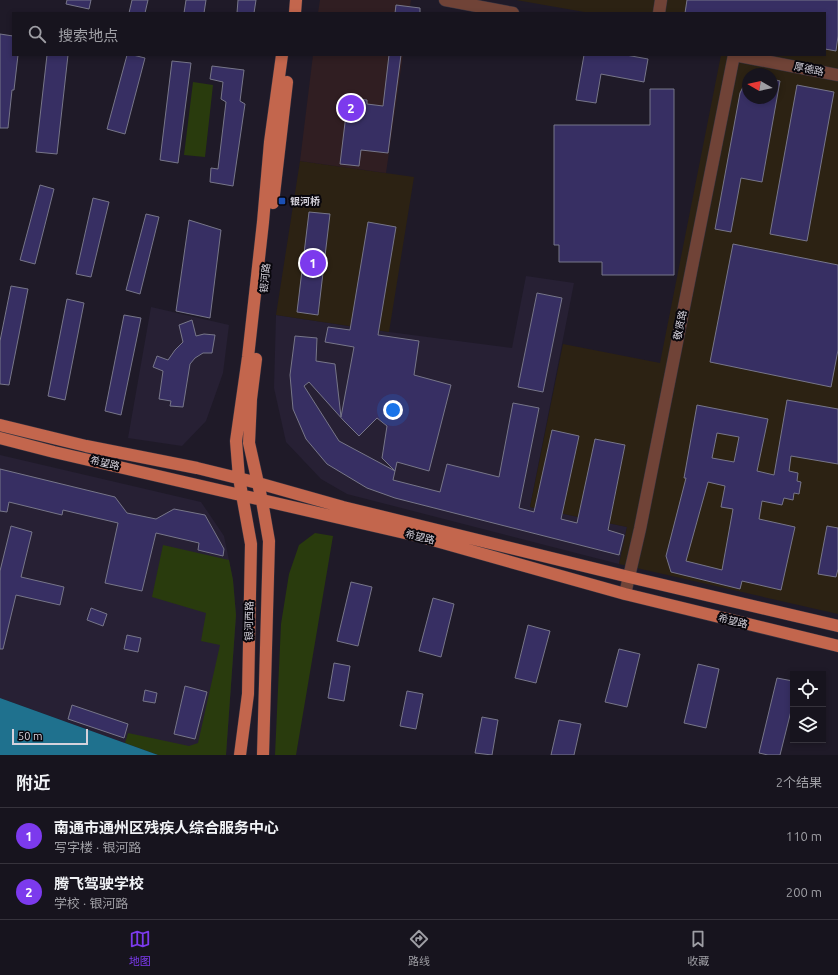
<!DOCTYPE html>
<html lang="zh">
<meta charset="utf-8">
<style>
body{margin:0;font-family:Ubuntu,"Noto Sans SC",sans-serif;background:#24212b;color:#f1f3f6}
.controls{position:absolute;right:12px;bottom:12px;display:grid;overflow:hidden;border-radius:0px;box-shadow:0 2px 6px #0003}
.controls button{width:36px;height:36px;display:grid;place-items:center;padding:0;border:0;border-bottom:1px solid #36333c;background:#17141e;color:#f1f3f6;font:20px sans-serif}
.compass{position:absolute;left:742px;top:68px;width:36px;height:36px;border-radius:50%;background:#17141e;box-shadow:0 2px 6px #0003;rotate:279deg}
.scale{position:absolute;left:12px;bottom:10px;width:76px;box-sizing:border-box;padding-left:4px;border:2px solid #d5d2dc;border-top:0;font-size:11px;line-height:14px;white-space:nowrap;color:#d5d2dc;-webkit-text-stroke:3px #08060c;paint-order:stroke}
.you{position:absolute;left:393px;top:410px;width:14px;height:14px;margin:-10px;border:3px solid #fff;border-radius:50%;background:#1a73e8;box-shadow:0 0 0 6px #1a73e833}
.badge{display:grid;place-items:center;width:26px;height:26px;border-radius:50%;background:#7c3aed;color:#fff;font-size:13px;font-weight:700}
.pin{position:absolute;translate:-50% -50%;border:2px solid #fff;box-shadow:0 1px 4px #0006}
.list{margin:0;padding:0;list-style:none}
h2{display:flex;justify-content:space-between;align-items:center;height:52px;margin:0;padding:0 16px;font-size:17px}
h2 small{font-size:13px;font-weight:400;color:#9e9ea4}
.list li{display:grid;grid-template-columns:26px 1fr auto;gap:12px;align-items:center;box-sizing:border-box;height:56px;padding:0 16px;border-top:1px solid #36333c}
.list b{display:block;font-size:15px;white-space:nowrap}
.list p{margin:0;font-size:13px;white-space:nowrap;color:#9e9ea4}
.list em{font-size:13px;font-style:normal;color:#9e9ea4}
.icon{flex:none;width:22px;height:22px;fill:none;stroke:currentColor;stroke-width:2;stroke-linecap:round;stroke-linejoin:round}
.map{position:relative;flex:none;width:838px;height:755px;overflow:hidden}
.search{position:absolute;background:#17141e;box-shadow:0 2px 6px #0003;left:12px;right:12px;top:12px;height:44px;display:flex;align-items:center;gap:10px;box-sizing:border-box;padding:0 14px;border-radius:0px;color:#9e9ea4;font-size:15px}
.sheet{height:164px;background:#17141e}
nav{display:flex;justify-content:space-around;align-items:center;box-sizing:border-box;height:56px;border-top:1px solid #36333c;background:#17141e;font-size:11px;color:#9e9ea4}
nav a{display:grid;justify-items:center;gap:2px}
nav .on{color:#7c3aed}
.map>svg:first-child{display:block}
.built{fill:#272034}
.industrial{fill:#2c2213;fill-rule:evenodd}
.education{fill:#301e22}
.green{fill:#293b0d}
.water{fill:#1f718e}
.building{fill:#372f63;stroke:#777689;fill-rule:evenodd}
.lines{fill:none;stroke-linecap:round;stroke-linejoin:round}
.minor-casing{stroke:#383441;stroke-width:13}
.major-casing{stroke:#383441;stroke-width:13}
.minor{stroke:#704337;stroke-width:12}
.major{stroke:#c3664d;stroke-width:12}
.transit-dot{fill:#1a4fb4;stroke:#08060c;stroke-width:1.5}
.labels{text-anchor:middle;dominant-baseline:central;stroke-width:4;stroke-linejoin:round;paint-order:stroke}
.street-label{font-size:10px;fill:#d5d2dc;stroke:#08060c}
.poi-label{font-size:10px;font-weight:bold;fill:#d5d2dc;stroke:#08060c;text-anchor:start}
</style>
<div class="map">
<svg width="838" height="755" viewBox="0 0 838 755">
<rect width="100%" height="100%" fill="#1f1a28"/>
<!-- built -->
<path class="built" d="M526 276 574 283 530 507 627 527 619 564 347 494 321 479 286 442 274 388 276 315 389 332 512 348Z
M151 307 229 325 223 373 206 421 182 446 128 438Z
M0 455 201 502 224 536 233 580 236 615 226 755H158L0 698Z"/>
<!-- industrial -->
<path class="industrial" d="M516 0H838V614L619 564 627 527 530 507 563 344 660 363 721 55H825V13H590ZM748 74H772V98H748Z
M300 161 414 177 389 332 276 315Z"/>
<!-- education -->
<path class="education" d="M320 0H411L409 13H318Z
M313 55H403L386 173 300 161Z"/>
<!-- green -->
<path class="green" d="M193 82 213 85 205 157 184 155Z
M315 533 333 536 296 755H275L281 624 289 574 299 545Z
M163 545 229 560 233 580 236 615 226 755H158L125 743 128 733 189 746 198 743 220 645 201 641 206 613 152 597Z"/>
<!-- water -->
<path class="water" d="M0 698 158 755H0Z"/>
<!-- building -->
<path class="building" d="M67 0H91L89 9 66 4Z
M132 0H148L145 13H129Z
M186 0H206L204 13H184Z
M238 0H256L254 13H237Z
M687 0H838V36L836 51 825 49V13H685Z
M396 5 420 8V13H395Z
M0 34 13 36V55H18L14 90H12L8 128H0Z
M47 55H68L57 154 36 152Z
M127 55H133L145 58 125 134 107 129Z
M389 55H401L388 153 361 150 359 166 340 164 348 98 367 100V104L383 106Z
M584 55H626L648 59 644 82 601 74 596 103 576 100Z
M172 61 191 63 178 163 160 160Z
M212 66 244 70 240 101 245 104 233 186 210 182 211 168 218 169 226 102 221 99 223 82 210 79Z
M748 77V98H772V79L780 81 762 182 741 178 731 232 715 229 740 93Z
M797 85 834 92 807 241 770 234Z
M650 89H674V275H602V262H559V245H554V125H650Z
M40 185 54 189 35 264 20 260Z
M93 198 109 202 91 277 76 274Z
M309 212 330 214 318 315 297 312Z
M146 214 159 217 140 294 126 290Z
M189 220 221 230 210 318 176 311Z
M368 222 396 227 378 335 419 341 414 375 451 385 429 471 397 462 395 471 382 458 387 426 377 418 359 436 344 421 309 382 304 386 339 441 395 471 393 480 440 492 447 464 499 477 513 403 539 408 519 508 534 512 552 430 579 436 561 519 577 523 595 439 625 445 608 530 624 535 619 555 395 498 367 488 327 464 306 439 293 409 290 375 295 336 317 338 316 361 335 364 341 417 354 347 325 342 328 327 350 330Z
M733 244 838 265V350L831 387 710 362Z
M11 286 28 289 9 385 0 384V341Z
M537 293 562 298 543 392 518 387Z
M67 299 84 303 65 400 48 396Z
M124 315 141 318 121 415 105 411Z
M192 320 196 336 204 334 215 335 212 353H203L195 358 190 364 183 407 170 406 171 401 159 399 163 371 153 367 157 356 168 360 175 350 183 342 179 325Z
M787 400 838 409V464L791 456 789 471 798 473 797 481 801 482 799 494 794 493 793 500 784 498 782 505 762 501 759 519 795 527 781 590 742 581 740 589 671 572 666 556 686 478H684L697 405 768 419 757 471 774 475ZM717 433 739 437 734 462 712 458ZM708 482 725 486 721 507 733 509 722 570 686 561Z
M0 469 115 497 127 513 156 519 174 509 205 515 224 549 223 556 198 550 199 543 156 533 142 591 105 583 118 523 63 510 62 515 9 502 7 512 0 511Z
M11 526 32 532 21 577 64 587 60 605 16 595 3 649H0V571Z
M827 526 838 528V569L836 577 818 574Z
M351 582 372 587 358 646 337 641Z
M433 598 454 604 441 657 419 651Z
M91 608 107 614 103 626 87 620Z
M528 625 550 631 536 683 515 678Z
M127 635 141 638 138 652 124 649Z
M619 649 640 654 627 707 605 702Z
M334 663 350 666 344 701 328 698Z
M698 664 719 669 706 728 684 723Z
M777 678 793 681V703L780 755H768L759 753Z
M185 686 207 692 195 739 174 734Z
M145 690 157 693 155 703 143 701Z
M407 691 423 694 416 729 400 726Z
M72 705 128 724 124 738 68 719Z
M482 717 498 720 492 755 475 753Z
M559 720 581 724 574 755H551Z"/>
<g class="lines">
<defs>
<path id="minor" d="M445 0 513 13
M659 13 661 0
M734 55 838 75
M625 594 640 529 734 55"/>
<path id="major" d="M295 13 296 0
M273 203 287 82
M256 359 251 399 249 443 262 501 269 541 263 755
M0 425 86 446 197 468 258 483 343 507 629 577 838 626
M0 438 54 452 422 537 625 594 838 646
M240 755 248 694 251 544 239 478 236 441 248 357 263 222 270 142 282 55"/>
</defs>
<!-- minor casing -->
<use href="#minor" class="minor-casing"/>
<!-- major casing -->
<use href="#major" class="major-casing"/>
<!-- minor -->
<use href="#minor" class="minor"/>
<!-- major -->
<use href="#major" class="major"/>
</g>
<!-- markers -->
<rect class="transit-dot" x="278" y="197" width="8" height="8" rx="2"/>
<g class="labels">
<!-- street labels -->
<g class="street-label">
<text transform="translate(809 69) rotate(11)">厚德路</text>
<text transform="translate(265 278) rotate(-84)">银河路</text>
<text transform="translate(680 325) rotate(-79)">敬贤路</text>
<text transform="translate(105 463) rotate(13)">希望路</text>
<text transform="translate(420 537) rotate(14)">希望路</text>
<text transform="translate(249 621) rotate(-89)">银河西路</text>
<text transform="translate(733 621) rotate(14)">希望路</text>
</g>
<!-- poi labels -->
<g class="poi-label">
<text x="290" y="201">银河桥</text>
</g>
</g>
</svg>
<div class="controls">
<button><svg class="icon" aria-label="locate" viewBox="0 0 24 24"><circle cx="12" cy="12" r="6"/><path d="M12 2v4M12 18v4M2 12h4M18 12h4"/></svg></button>
<button><svg class="icon" aria-label="layers" viewBox="0 0 24 24"><path d="M12 4l9 5-9 5-9-5zM3 14l9 5 9-5"/></svg></button>
</div>
<svg class="compass" viewBox="-18 -18 36 36"><path d="M0-13l5 13h-10z" fill="#e53935"/><path d="M0 13l5-13h-10z" fill="#9e9ea4"/></svg>
<div class="scale">50 m</div>
<div class="you"></div>
<div class="pin badge" style="left:313px;top:263px">1</div>
<div class="pin badge" style="left:351px;top:108px">2</div>
<div class="search"><svg class="icon" aria-label="search" viewBox="0 0 24 24"><circle cx="10" cy="10" r="6"/><path d="M15 15l6 6"/></svg>搜索地点</div>
</div>
<section class="sheet">
<h2>附近<small>2个结果</small></h2>
<ul class="list">
<li><span class="badge">1</span><div><b>南通市通州区残疾人综合服务中心</b><p>写字楼 · 银河路</p></div><em>110 m</em></li>
<li><span class="badge">2</span><div><b>腾飞驾驶学校</b><p>学校 · 银河路</p></div><em>200 m</em></li>
</ul>
</section>
<nav>
<a class="on"><svg class="icon" aria-label="map" viewBox="0 0 24 24"><path d="M3 6l6-2 6 2 6-2v14l-6 2-6-2-6 2zM9 4v14M15 6v14"/></svg>地图</a>
<a><svg class="icon" aria-label="directions" viewBox="0 0 24 24"><path d="M12 3l9 9-9 9-9-9zM9 14v-3h6M13 9l2 2-2 2"/></svg>路线</a>
<a><svg class="icon" aria-label="saved" viewBox="0 0 24 24"><path d="M7 4h10v16l-5-4-5 4z"/></svg>收藏</a>
</nav>
